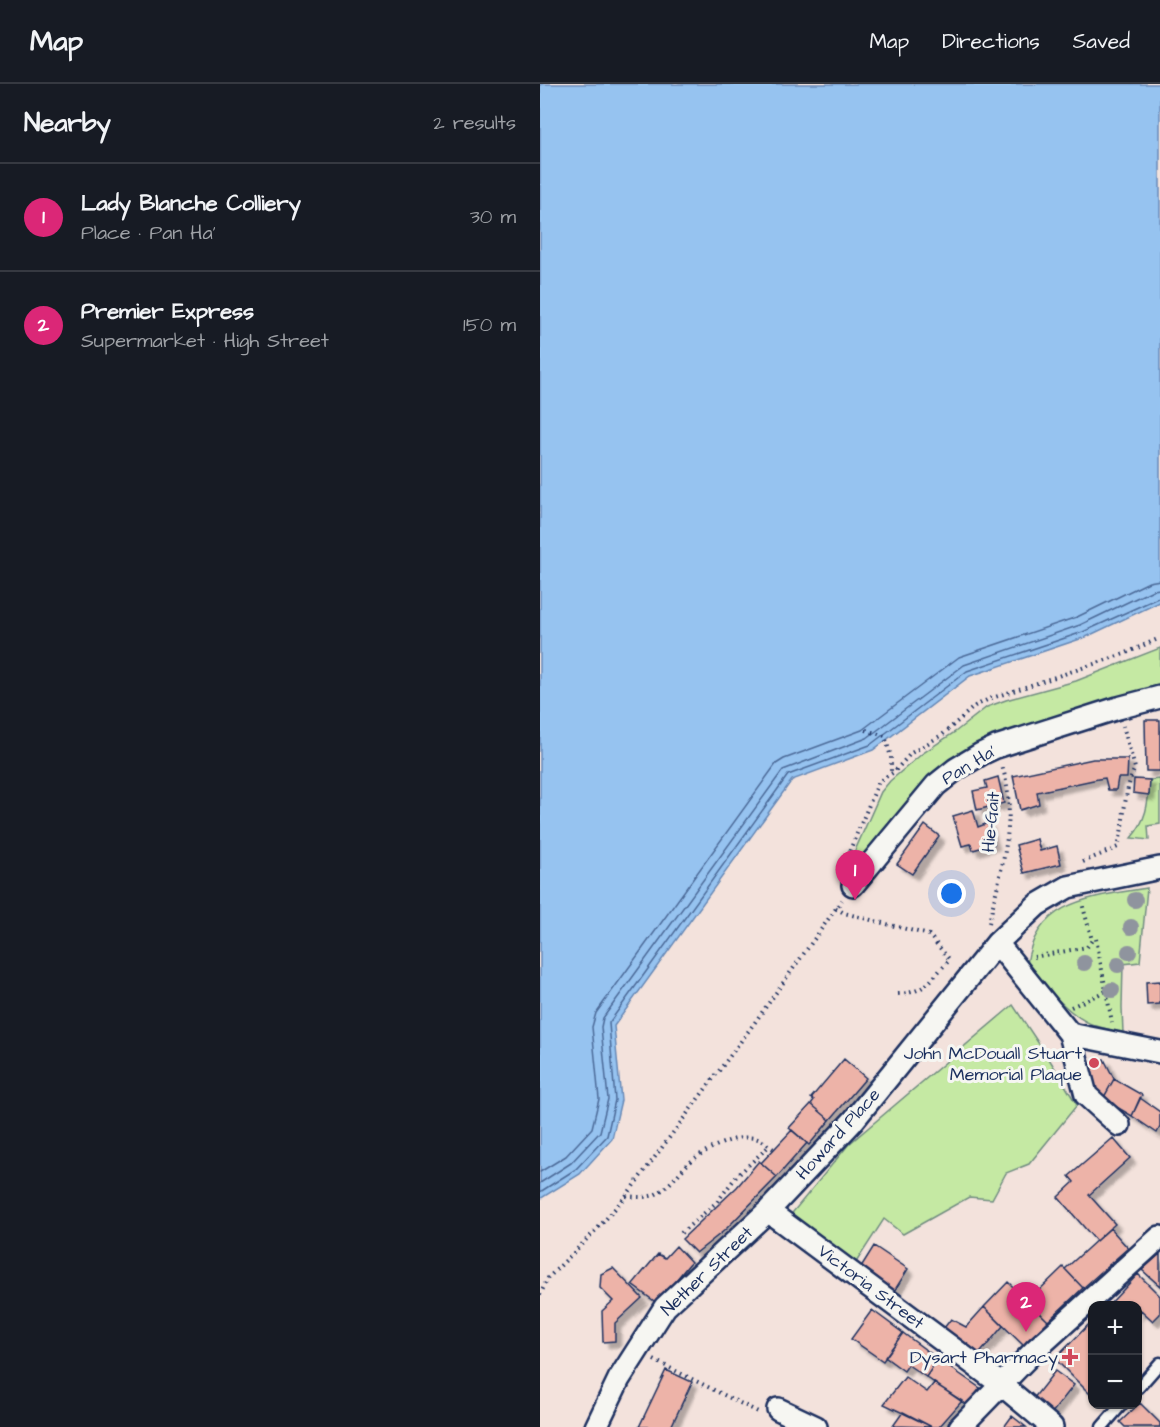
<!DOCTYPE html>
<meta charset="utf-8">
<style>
body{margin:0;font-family:"Architects Daughter",sans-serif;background:#20242c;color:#f1f3f6}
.controls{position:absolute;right:18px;bottom:18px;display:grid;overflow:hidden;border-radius:12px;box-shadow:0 2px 4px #0004}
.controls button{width:54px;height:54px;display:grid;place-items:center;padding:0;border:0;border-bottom:2px solid #363941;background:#171b24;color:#f1f3f6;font:30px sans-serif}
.you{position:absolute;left:412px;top:810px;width:21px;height:21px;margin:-15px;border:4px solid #fff;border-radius:50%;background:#1a73e8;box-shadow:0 0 0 9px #1a73e833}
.badge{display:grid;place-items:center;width:39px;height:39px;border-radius:50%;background:#db2777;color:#fff;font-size:20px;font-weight:700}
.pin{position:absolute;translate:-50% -50px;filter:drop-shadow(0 2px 3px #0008)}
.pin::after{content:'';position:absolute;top:32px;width:21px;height:18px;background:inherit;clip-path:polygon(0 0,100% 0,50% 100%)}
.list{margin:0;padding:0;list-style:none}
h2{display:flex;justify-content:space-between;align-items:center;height:78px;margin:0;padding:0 24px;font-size:26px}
h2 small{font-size:20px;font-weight:400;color:#9ea1a6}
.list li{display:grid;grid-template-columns:39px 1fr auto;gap:18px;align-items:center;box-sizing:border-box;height:108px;padding:0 24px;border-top:2px solid #363941}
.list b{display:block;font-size:22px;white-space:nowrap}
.list p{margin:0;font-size:20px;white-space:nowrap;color:#9ea1a6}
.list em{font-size:20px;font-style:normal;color:#9ea1a6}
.map{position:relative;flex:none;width:620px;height:1343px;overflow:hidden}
header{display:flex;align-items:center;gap:36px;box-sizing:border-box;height:84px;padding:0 30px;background:#171b24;border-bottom:2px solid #363941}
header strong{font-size:28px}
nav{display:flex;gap:33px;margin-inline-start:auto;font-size:21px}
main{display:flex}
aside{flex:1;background:#171b24}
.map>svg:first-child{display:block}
.green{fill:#c5e9a3;stroke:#708c80;stroke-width:1.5}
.water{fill:#96c3f0;stroke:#6588b6;stroke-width:1.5}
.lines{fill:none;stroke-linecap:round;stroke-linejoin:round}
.shore{stroke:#4c6a98;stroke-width:1.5}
.building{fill:#edb3a8;stroke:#1b2f5e;stroke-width:1.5;filter:url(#shadow)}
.lane-casing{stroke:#1b2f5e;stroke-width:15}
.street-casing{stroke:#1b2f5e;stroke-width:26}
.path{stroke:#1b2f5e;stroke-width:4;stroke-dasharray:1.5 4.5;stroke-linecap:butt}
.lane{stroke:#f6f6f2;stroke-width:10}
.street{stroke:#f6f6f2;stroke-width:21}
.tree{fill:#8f949e}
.poi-dot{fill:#d1495b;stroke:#f6f6f2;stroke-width:2}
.labels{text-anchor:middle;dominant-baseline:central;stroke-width:6;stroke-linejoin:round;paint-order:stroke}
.street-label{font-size:18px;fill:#1b2f5e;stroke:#f6f6f2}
.poi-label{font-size:18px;fill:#1b2f5e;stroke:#f6f6f2;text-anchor:end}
</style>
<header>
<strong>Map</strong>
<nav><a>Map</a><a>Directions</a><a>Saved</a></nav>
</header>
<main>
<aside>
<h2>Nearby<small>2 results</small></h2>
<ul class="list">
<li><span class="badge">1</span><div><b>Lady Blanche Colliery</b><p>Place · Pan Ha'</p></div><em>30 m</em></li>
<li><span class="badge">2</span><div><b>Premier Express</b><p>Supermarket · High Street</p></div><em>150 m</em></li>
</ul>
</aside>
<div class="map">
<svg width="620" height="1343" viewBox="0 0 620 1343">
<defs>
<filter id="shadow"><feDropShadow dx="5.5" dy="5.5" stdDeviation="1.5" flood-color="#0004"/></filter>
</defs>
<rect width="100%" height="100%" fill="#f3e2dc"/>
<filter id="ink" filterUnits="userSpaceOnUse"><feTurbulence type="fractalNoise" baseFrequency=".0167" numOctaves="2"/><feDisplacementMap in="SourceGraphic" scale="12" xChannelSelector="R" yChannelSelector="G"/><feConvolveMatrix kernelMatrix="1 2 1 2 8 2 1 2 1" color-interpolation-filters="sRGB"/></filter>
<g filter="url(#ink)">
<!-- green -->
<path class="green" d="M620 564V602L457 653 311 790 305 789 341 708 350 697 383 669 415 648 447 623 466 616 536 597Z
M620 695V740L608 742 609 756 591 754C607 736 608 719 610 696Z
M607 804 600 878 583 880 582 923 583 949C573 946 560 944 551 940 524 928 506 901 487 880 496 815 554 813 607 804Z
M473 921 511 978 537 1021 489 1080 466 1089 452 1115 429 1113 363 1150 344 1135 313 1183 248 1134 309 1060Z"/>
<!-- water -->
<path class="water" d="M0 0H620V518L546 553 430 592 333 666 252 696 74 942 81 1016 72 1055 40 1090 0 1115Z"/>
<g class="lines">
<!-- shore -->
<path class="shore" d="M0 1088 26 1072 52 1044 59 1015 52 943 56 929 236 680 244 675 322 646 419 573 537 533 609 498 620 496
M0 1099 31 1079 60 1048 68 1015 61 943 63 934 243 686 327 654 424 581 540 541 613 506 620 505
M0 1108 36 1085 67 1052 75 1016 69 939 248 691 330 661 427 587 543 548 620 513"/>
</g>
<!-- building -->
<path class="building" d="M605 636H620V687H606Z
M553 675H588L587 694H578L576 706H568L565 694 558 695 497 708 499 720 480 726 473 692Z
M458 693 464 719 437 726 433 707 447 704 445 697Z
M594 695 610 696 609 711 593 709Z
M433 726 438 743 448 739 454 760 433 766 431 760 422 762 413 732Z
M385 741 399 752 372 790 357 780Z
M497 755 500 767 517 762 521 780 484 789 476 761Z
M620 897V920L607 921 606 898Z
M304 975 326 994 290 1036 271 1020 274 1016 271 1014Z
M564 975 574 995 563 1015 554 1006 545 983Z
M574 995 602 1011 592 1032 563 1015Z
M600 1014 620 1028V1043L617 1049 592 1032Z
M271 1020 290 1036 269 1061 249 1044Z
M252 1046 267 1059 237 1093 221 1079Z
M573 1054 590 1074 549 1111 575 1140 556 1157 518 1113 534 1098 529 1092Z
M219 1077 237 1093 185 1146 156 1169 142 1155 197 1103Z
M570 1144 588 1164 543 1204 525 1185Z
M136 1162 151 1178 117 1219 92 1201 118 1170 125 1174Z
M334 1162 368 1185 353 1209 319 1186Z
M620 1170V1202L602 1186Z
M523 1183 543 1204 508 1237 488 1217Z
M73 1184 102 1214 75 1239V1257L63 1258 62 1227 73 1217 60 1204 61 1190Z
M598 1190 620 1212V1230L613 1237 601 1226 598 1230V1222H568Z
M468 1198 508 1237 484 1262 444 1223Z
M444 1223 463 1242 436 1274 400 1249 411 1235 426 1243Z
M332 1226 363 1249 343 1277 311 1255Z
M552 1237V1312L515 1275Z
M363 1249 398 1275 386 1293 368 1281 364 1287 345 1273Z
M398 1275 440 1304 428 1322 386 1293Z
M126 1286 152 1298 131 1343H99Z
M515 1287 534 1301 512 1329 493 1315Z
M365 1293 387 1308 394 1299 422 1317 399 1343H392L344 1320Z
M600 1319 620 1339V1343H585L580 1338Z
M363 1328 392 1343 353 1342Z
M472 1332 486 1343H464Z"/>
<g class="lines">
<defs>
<path id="lane" d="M598 1304 620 1279
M562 1343 582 1320"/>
<path id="street" d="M313 801 396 701 416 685 441 670 456 663 578 624 620 613
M457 859 530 950 620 968
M530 950 546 1011 579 1041
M228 1127 462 1301 512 1343
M238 1325 276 1343
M56 1343 79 1295 125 1223 228 1127 313 1037 457 859 497 821 528 803 620 784
M420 1343 495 1266 620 1153"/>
</defs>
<!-- lane casing -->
<use href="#lane" class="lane-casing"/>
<!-- street casing -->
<use href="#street" class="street-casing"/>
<!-- path -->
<path class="path" d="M326 646 345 652 351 673V689
M305 778 339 697 354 688 371 669 402 651 435 622 449 615 584 570 620 554
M543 778 578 763C585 737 583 708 595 684L583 642
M296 824 304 829 389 851 410 876
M449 839C460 787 479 734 462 682
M556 855 572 938
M494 873 547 863 552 856 542 819
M358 910C389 908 390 894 410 876
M531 923 566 907
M86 1112C96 1113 105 1114 114 1111 129 1104 138 1089 149 1079 163 1066 199 1048 218 1055 224 1057 229 1062 234 1065
M141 1149 177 1118 196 1093 229 1062
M0 1211 8 1194 58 1144 86 1112 213 941 302 816
M114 1276 220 1329"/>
<!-- lane -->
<use href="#lane" class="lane"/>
<!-- street -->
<use href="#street" class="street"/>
</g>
<!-- trees -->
<g class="tree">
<circle cx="595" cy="816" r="8"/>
<circle cx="591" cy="843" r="8"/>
<circle cx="589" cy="868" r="8"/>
<circle cx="544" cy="879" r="8"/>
<circle cx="578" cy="881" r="8"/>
<circle cx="572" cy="906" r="8"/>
</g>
</g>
<!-- markers -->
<g class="poi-dot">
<circle cx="554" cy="979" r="6"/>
<path d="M527 1264h6v6h6v6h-6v6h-6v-6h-6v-6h6z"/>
</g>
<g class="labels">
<!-- street labels -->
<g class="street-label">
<text transform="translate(429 681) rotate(-31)">Pan Ha'</text>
<text transform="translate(451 738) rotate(-85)">Hie-Gait</text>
<text transform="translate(298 1050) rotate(-48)">Howard Place</text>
<text transform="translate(167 1187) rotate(-44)">Nether Street</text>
<text transform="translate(331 1203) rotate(37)">Victoria Street</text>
</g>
<!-- poi labels -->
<g class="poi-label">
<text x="542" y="969">John McDouall Stuart<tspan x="542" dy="21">Memorial Plaque</tspan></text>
<text x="518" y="1273">Dysart Pharmacy</text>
</g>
</g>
</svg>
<div class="controls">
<button>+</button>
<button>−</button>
</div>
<div class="you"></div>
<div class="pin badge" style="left:315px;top:816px">1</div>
<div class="pin badge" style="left:486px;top:1248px">2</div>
</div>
</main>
